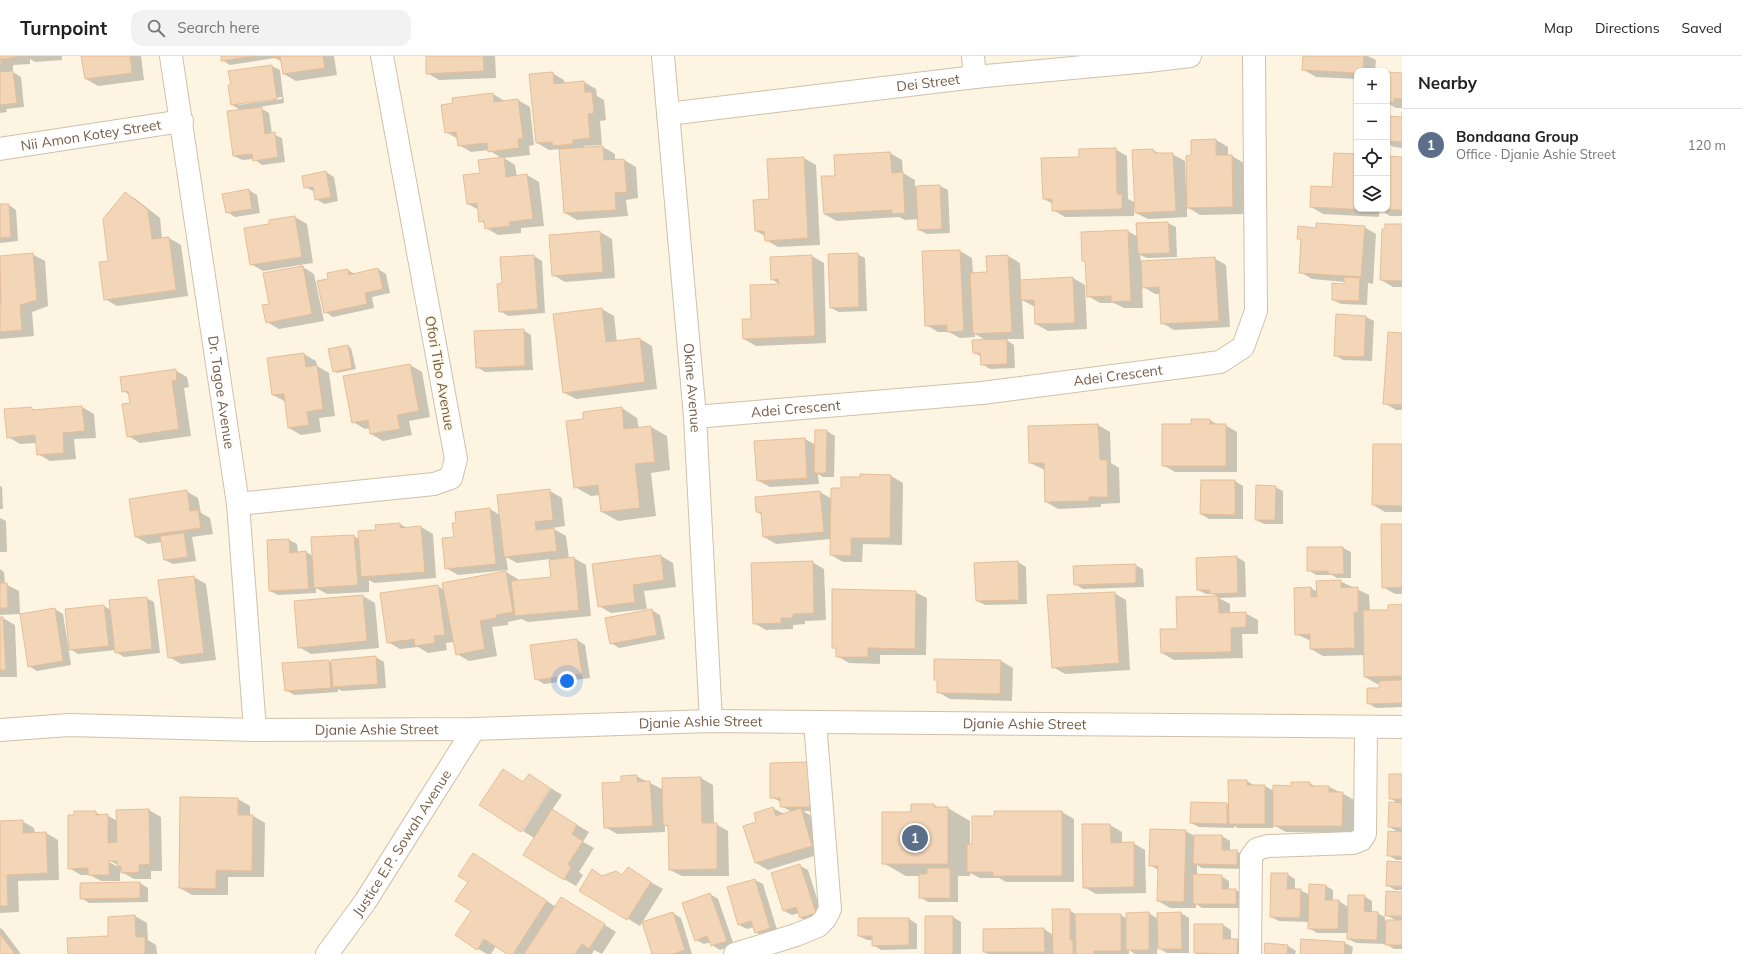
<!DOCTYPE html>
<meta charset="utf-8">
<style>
body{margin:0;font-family:Mulish,sans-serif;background:#f2f2f2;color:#222}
.controls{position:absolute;right:12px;top:12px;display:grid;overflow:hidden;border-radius:8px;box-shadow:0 1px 3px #0004}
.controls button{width:36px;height:36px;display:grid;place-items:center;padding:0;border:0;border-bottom:1px solid #e0e0e0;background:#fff;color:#222;font:20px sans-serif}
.you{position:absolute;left:567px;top:625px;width:14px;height:14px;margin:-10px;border:3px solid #fff;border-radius:50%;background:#1a73e8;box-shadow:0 0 0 6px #1a73e833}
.badge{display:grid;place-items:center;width:26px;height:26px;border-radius:50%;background:#b45309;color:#fff;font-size:13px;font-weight:700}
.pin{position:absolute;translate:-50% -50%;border:2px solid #fff;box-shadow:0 1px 4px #0006}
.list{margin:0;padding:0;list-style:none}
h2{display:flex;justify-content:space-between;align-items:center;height:52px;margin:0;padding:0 16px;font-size:17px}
h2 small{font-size:13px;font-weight:400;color:#767676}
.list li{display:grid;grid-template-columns:26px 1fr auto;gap:12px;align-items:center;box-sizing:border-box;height:72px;padding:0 16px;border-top:1px solid #e0e0e0}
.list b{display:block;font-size:15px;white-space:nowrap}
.list p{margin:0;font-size:13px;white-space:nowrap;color:#767676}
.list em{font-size:13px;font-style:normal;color:#767676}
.icon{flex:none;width:22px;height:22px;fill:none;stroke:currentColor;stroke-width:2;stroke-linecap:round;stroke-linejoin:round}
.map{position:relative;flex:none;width:1402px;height:898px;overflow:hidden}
header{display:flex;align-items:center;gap:24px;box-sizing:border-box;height:56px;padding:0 20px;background:#fff;border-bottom:1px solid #e0e0e0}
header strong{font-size:19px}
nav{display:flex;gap:22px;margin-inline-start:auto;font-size:14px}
.search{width:280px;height:36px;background:#f2f2f2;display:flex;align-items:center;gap:10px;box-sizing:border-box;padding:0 14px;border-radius:12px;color:#767676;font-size:15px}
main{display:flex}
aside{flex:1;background:#fff}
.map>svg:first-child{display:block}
.shadow{fill:#0003;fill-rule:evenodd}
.building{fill:#f3d6b8;stroke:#e6be98}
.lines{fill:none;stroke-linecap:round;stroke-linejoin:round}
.minor-casing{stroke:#d0c0ab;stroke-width:24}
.minor{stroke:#fff;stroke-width:22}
.labels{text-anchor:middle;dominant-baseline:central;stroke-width:3.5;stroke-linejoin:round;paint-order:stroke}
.street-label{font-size:14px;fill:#755d47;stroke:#fff9e8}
</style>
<header>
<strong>Turnpoint</strong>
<div class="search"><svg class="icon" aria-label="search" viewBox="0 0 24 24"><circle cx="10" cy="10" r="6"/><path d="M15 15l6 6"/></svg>Search here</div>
<nav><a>Map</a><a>Directions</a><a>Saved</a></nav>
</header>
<main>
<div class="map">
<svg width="1402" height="898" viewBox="0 0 1402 898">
<rect width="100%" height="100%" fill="#fdf5e1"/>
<!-- shadow -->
<path class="shadow" d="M0 0H62V4L35 6 30 3V8L13 9V14L11 15 21 21 24 51 6 53 7 56 0 57Z
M82 0H141L144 24 98 30 86 23Z
M222 0H334L337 19 296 25 284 18 282 6 275 2 230 9 222 4Z
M427 0H495L496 22 439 24 427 17Z
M1304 0H1368L1376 4 1375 15H1357V23L1316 21 1304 14Z
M272 10 280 14 284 47 259 51 269 57 272 78 282 82 285 106 262 109 254 103 242 104 234 100 242 55 232 49ZM282 41V43L238 49V47Z
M552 17 564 24 565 28 584 26 596 33 597 40 604 44 606 64 600 65 602 89 584 90 585 93 603 91 615 98V105L624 104 636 111 638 142 626 144 628 160 577 164 565 157 560 93 549 94 537 87Z
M1387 17 1402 18V52H1396L1387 47Z
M493 38 505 45 518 44 530 51 534 89 529 90 530 99 504 102 515 109 517 121 527 119 539 126 544 170 521 172V177L498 179 486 172V168L480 165 479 154 468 148 481 117 501 102 489 94 471 96 459 89 458 83 446 76Z
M1387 61 1402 62V92L1394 91 1387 87Z
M1216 84 1228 91V100H1232L1244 107 1245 158 1200 159 1187 151V161L1148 163 1136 157 1153 94 1160 98H1172L1185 105 1186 134H1188L1192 100Z
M1115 93 1127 100 1128 143 1134 146V160L1065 161 1053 154V148L1044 143 1080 102Z
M890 97 902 104 903 117 915 124V131L940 130 948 134 950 177 927 178 919 174V163L905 164 899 161 837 165 824 158 836 121Z
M1357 99V153H1387V101L1402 102V160H1390L1379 153V161L1323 158 1311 151 1333 132Z
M804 102 816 109 820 189 778 191 766 184 765 180 756 175 770 144Z
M326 116 334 121 338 145 324 148 316 143 315 136 305 131Z
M249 134 257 139 260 157 235 161 227 156Z
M125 137 137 144 160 162 162 183 169 182 181 189 188 240 117 250 105 243 109 206Z
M0 149H9L16 154 18 185 0 187Z
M295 161 307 168 313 207 300 209 314 218 324 265 279 273 267 266 270 249 300 211V209L263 215 251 208 271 169Z
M1168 167 1176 171 1177 201 1147 202 1140 199 1141 206 1214 202 1226 209 1230 271 1174 274 1162 267 1160 238H1155L1142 230 1143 252H1124L1114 247H1100L1088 240 1086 206 1083 204 1128 175 1138 181Z
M1402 169V231H1393L1381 224Z
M1364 171 1376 178 1373 228 1368 227 1367 249 1341 248 1333 244 1345 229V226L1312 223 1300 216 1302 184 1298 182 1317 173Z
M600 176 612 183 615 222 565 226 553 219Z
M960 195 972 202 973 218 988 217 987 201 1008 200 1020 207 1021 225 1073 222 1085 229 1087 273 1048 275 1036 268 1035 251 1022 244 1024 283H1005L1014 289 1015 312 990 313 982 308V301L974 297 987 285 975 278V281L960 282 949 276H938L926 269Z
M32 198 45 205 48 250 32 256 34 280 0 283V250H2V247H0V216Z
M857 198 865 202 867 255 839 256 831 252Z
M534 200 542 205 545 257 508 260 500 255 503 228Z
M812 200 824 207 826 287 756 290 744 283 752 264 780 229 772 223Z
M378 213 386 218 390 237 372 241 374 252 333 261 325 256 329 224 348 214 355 218Z
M602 253 614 260 617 286 640 283 652 290 657 333 576 343 563 336Z
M1366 261 1374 265 1372 305 1343 304 1335 299Z
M523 274 531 279 533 314 485 316 477 311Z
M1402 278V354H1396L1384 347Z
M348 290 351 292 356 313 337 317 334 315Z
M304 298 316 305 317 310 329 317 335 360 319 362 321 376 301 379 289 372 286 346 273 339Z
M410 309 422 316 430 361 409 365 412 379 383 385 371 378 370 372 365 373 353 366Z
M175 314 187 321 189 331 184 332 191 380 140 387 128 380 131 347 130 339 123 335Z
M82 351 94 358 96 382 74 383 76 403 50 405 38 398 37 387 20 388 8 381 31 352 36 355Z
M622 352 637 362 639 373 651 371 667 380 670 414 651 417 656 460 618 465 602 456 600 439 591 440 575 431 584 364Z
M1192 364H1210L1218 369H1225L1237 376V416H1175L1163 409 1192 369Z
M1098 369 1110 376 1111 407 1119 412 1120 447 1101 448V451L1058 453 1046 446 1045 414 1030 407Z
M816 375H827L835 380 834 421H823L818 418 819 428 770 431 757 424 805 383 816 389Z
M1402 389V456H1385L1373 449Z
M891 420 903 427 902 489 863 488 862 506H843L831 499V483L776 488 764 481 762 459 757 456 820 436 832 443 842 433Z
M1202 425H1235L1243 430V463H1209L1201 458Z
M0 430 2 431 3 453H0Z
M1275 431 1283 435V468H1264L1256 464Z
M186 435 198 442 201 457 210 462 213 478 192 481 196 505 173 508 165 504 162 486 148 488 136 481Z
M550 435 562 442 565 470 552 472 566 480 569 503 574 502 586 509 591 560 528 566 522 563 508 566V569L492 571 497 600 469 605 457 598 454 586 446 587 447 594 428 597 418 591 400 593 388 586 437 530 445 534 506 516 518 523V525L552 522 550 503 517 507 506 501 508 514 458 519 446 512 455 482 457 468 490 453 500 459Z
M0 462 6 465 7 496H0Z
M400 468 407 472 421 471 433 478 436 522 374 527 369 524V536L327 538 316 532V537L278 539 270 535 289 484 297 488 298 497 306 496 313 500 312 482 354 480 359 483 377 475Z
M1402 469V538H1395L1383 531Z
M1308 492H1343L1351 496V522H1337L1332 519H1316L1308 514Z
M661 500 673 507 676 531 644 535 647 553 611 557 599 550Z
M1237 501 1245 506 1246 541 1219 542 1230 548V558L1245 557 1258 564V578H1242L1243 602 1174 604 1162 597 1178 574 1177 542 1218 541 1213 538H1206L1198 534Z
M812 506 824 513 826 564 805 565V568L793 569V573L766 574 754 567Z
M1018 506 1026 511 1027 548 985 549 977 545Z
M1135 509 1143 513 1144 531 1083 533 1075 528Z
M0 513 4 516 5 528 19 535 20 558 0 559Z
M194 521 206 528 216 604 181 608 169 601Z
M1340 525 1369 539 1370 555H1388L1402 549V651L1376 652 1368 647 1380 633V627L1377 628 1365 621V599L1323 600 1311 593V585L1296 578 1295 533 1311 532 1318 536Z
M915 536 927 542 926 599H880V608L849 607 837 600V593L833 591Z
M1114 537 1126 544 1130 614 1065 618 1053 611Z
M363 540 375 547 379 592 311 598 299 591Z
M146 542 154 546 160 597 124 601 116 596 115 594 78 598 70 593 66 554 104 550 111 554Z
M55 553 63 558 71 609 37 615 29 610Z
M652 554 660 559 665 583 619 592 611 587Z
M0 562H3L15 569 17 621H0Z
M577 584 585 589 590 622 544 628 536 623Z
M376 601 384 606 386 632 342 635 338 633V636L294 639 286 634 328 605 332 607Z
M1001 605 1013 612 1012 645 950 643 938 636V625L935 623Z
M809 707 818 755H803L813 761 824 797 768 814 756 807 757 767 773 752 784 758 792 756 781 750V746L771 741Z
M1402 719V804H1396L1388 799 1400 777 1389 771 1399 748 1390 742Z
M636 720 664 734 701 722 713 729 714 768H716L728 775 729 820H682L670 814 669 772 665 769V776L617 778 605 771 622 727Z
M1247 725 1255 730H1265L1274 735 1309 727 1316 731H1329L1342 737 1354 744V777L1286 776 1273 769V772H1238L1234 770V772L1199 771 1191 767 1227 748 1230 750Z
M551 732 562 739 552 754 589 776 583 786 594 792 579 816 583 819 576 830 564 823 534 782 523 775Z
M181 742 238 743 250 750V760H253L265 767 264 821H228V839H192L180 832Z
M934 749 940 752H948L970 765V789H973L995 761V756H1062L1074 763V826H1006L999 822H980L970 817V820H958V846H928L920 841V820H906L883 807 912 757Z
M149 754 161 761 162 815H151V823H134L120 815V825H101L90 819H81L69 812 95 756 102 760 107 759 117 765V755ZM105 802 118 809V811L104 803Z
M22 765 34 772 35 777H46L58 784 59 824 18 825 19 856 0 857V770Z
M1110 769 1122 776V787H1133L1145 794 1146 837 1096 838 1084 831Z
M1185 775 1195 780H1222L1230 785V795H1236L1244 799V813L1202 812 1197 809V819L1221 820 1229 825V834H1236L1244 839V852H1202L1196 848V852H1170L1158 845V814L1150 809Z
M485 805 556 851 573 849 616 876 602 898 594 894 592 898H509L496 890 491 898H487L478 893 472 854Z
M1402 807V834H1395L1387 829Z
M800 810 808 814 823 862 809 866 801 862 799 857 792 859 784 855Z
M1287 818 1295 823V834H1300L1310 839 1326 830 1333 834V845H1339L1348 851 1364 840 1372 845V856L1377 857 1385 861V865H1397L1386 859 1402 837V893H1394L1386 888 1356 887 1348 883V877H1317L1309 872V866L1279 865 1271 861Z
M640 820 663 833 640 870 580 834 623 821Z
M755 824 763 828 778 877 764 881 756 876 754 871 747 873 739 869Z
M140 827 148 832V846L89 847 81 842V828Z
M710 838 718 843 734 889 720 894 712 889 711 886 704 888 696 884Z
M1069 854 1077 859H1121L1127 863 1149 857 1158 863 1181 857 1189 862V897H1167L1157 891V898H1135L1129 894V898H988L984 896V874L1044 873 1053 879Z
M673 857 681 862 692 898H653Z
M135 860 147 867 148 884 156 889 157 898H69L109 881Z
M953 861 961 866V898H926Z
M909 863 917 868V893L881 894 873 889V884H867L859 880Z
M1223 869 1231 874V884H1237L1245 888V898H1197L1195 897Z
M0 872 3 874 21 898H0Z
M1345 887 1353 891 1352 898H1301Z
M1288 890 1296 895 1295 898H1265Z"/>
<!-- building -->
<path class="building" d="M0 0H18L19 1 1 3 2 8H0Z
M81 0H130L132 17 85 23Z
M221 0H254L221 5Z
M272 0H323L325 12 283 18 280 0 272 1Z
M426 0H483L484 15 426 18Z
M1303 0H1364L1363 15H1357V17L1302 14Z
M272 9 277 43 231 49 228 29H231L228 15Z
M13 15 17 47 0 49V16Z
M553 16 554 28 584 25 585 36H592L594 57 588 58 590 82 573 84V88L553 90 552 86 536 87 529 18Z
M1387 16 1402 17V43L1394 42V46H1387Z
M493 37 494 46 518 43 523 82 518 83 519 92 488 96 487 87 458 90 456 76 445 77 441 49 453 47 452 42Z
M262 51 265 78 275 76 278 101 253 105 252 98 233 100 227 55Z
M1402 56V86L1387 85V60L1402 61Z
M1216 83V99H1232L1233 151 1187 152 1186 100 1191 99V84Z
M603 90 604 104 624 103 627 136 615 137 616 154 564 157 559 93Z
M1116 92 1117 138H1122V153L1052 155V143H1043L1041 102 1079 101V93Z
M1153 93 1154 97H1173L1176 155 1135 157 1132 94Z
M890 96 892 117 903 116 905 157 892 158V154L824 158 821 120H835L834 99Z
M1334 97 1357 98V153H1367V154L1310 151 1311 130 1332 131Z
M1387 100 1402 101V154L1377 153H1387Z
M504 101 506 121 527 118 533 163 509 166 510 170 485 173 484 165 479 166 477 147 467 148 463 119 480 117 478 104Z
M804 101 808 182 765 185 764 175H755L753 144 769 143 767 103Z
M326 115 331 141 315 144 313 131 304 132 302 120Z
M940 129 942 173 918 174 916 130Z
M249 133 252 153 226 157 222 138Z
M125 136 148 154 152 183 169 181 176 234 104 244 99 206 108 205 103 163Z
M0 148H9L11 181 0 182Z
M295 160 302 201 250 209 244 172 269 168V164Z
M1168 166 1170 197 1138 198 1136 167Z
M1316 167 1365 170 1361 221 1299 217 1301 183H1297L1298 170 1316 172Z
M1385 168H1402V225L1380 224 1382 173H1385Z
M1128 174 1131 245 1111 246V240L1087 241 1085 205H1082L1081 176Z
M600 175 603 216 552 220 549 179Z
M960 194 964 275 947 276V269L925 270 922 195Z
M33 197 37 244 20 249 22 274 0 276V249H1L0 200Z
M858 197 859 251 830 252 828 198Z
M534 199 538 253 499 256 497 228 502 227 500 201Z
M812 199 815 280 743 283 742 263H751L750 229 779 228 778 223 771 224 770 201Z
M1008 199 1012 276 973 278 970 217 987 216 986 200Z
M1215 201 1219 265 1161 268 1159 231 1142 232 1141 205Z
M303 210 312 258 266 267 262 249 269 248 263 217Z
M378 212 383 233 365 237 367 248 324 257 317 225 328 223 327 217 348 213 349 219Z
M1073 221 1075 267 1035 268 1034 244H1021L1020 224Z
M1344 221 1360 222 1359 245 1332 244V227L1344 228Z
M602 252 606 286 640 282 645 326 563 337 553 258Z
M1336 258 1366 260 1364 301 1334 300Z
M524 273 525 310 476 312 474 275Z
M1388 276 1402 277V349L1383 348Z
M1007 283V308L981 309 980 297H973L972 284Z
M348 289 352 312 333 316 328 293Z
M304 297 306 311 317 309 323 353 307 356 309 369 288 372 284 338 272 339 267 302Z
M410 308 419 355 397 359 400 373 370 378 368 364 352 367 343 320Z
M176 313 177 324 172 325 179 373 127 381 122 348 130 347 128 335 122 336 120 321Z
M82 350 85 375 63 377 64 397 37 399 35 379 7 382 4 353 32 351V354Z
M622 351 624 373 651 370 655 406 635 408 640 452 601 456 598 429 574 432 566 365 583 363V356Z
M1191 363H1210V368H1226V410H1162V368H1191Z
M1098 368 1100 404H1107L1108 441H1089V445L1045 446 1044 407H1029L1028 370Z
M815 374H827L826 417H814Z
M805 382 807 422 757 425 754 385Z
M1373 388H1402V450L1372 449Z
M860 418 891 419 890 482H851V500L830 499 831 432H841V421H860Z
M1201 424H1235V459L1200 458Z
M1256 429 1276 430 1275 464H1255Z
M550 433 553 464 535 466 536 474 554 472 557 495 504 501 497 439Z
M187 434 190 455 198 454 201 472 135 481 129 443Z
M820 435 824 476 763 481 761 456H756L755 441Z
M490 452 496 508 445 513 442 482 454 481 452 467H456L455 456Z
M400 467V472L421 470 425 516 361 521 358 475 376 474 375 469Z
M1381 468H1402V531L1382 532Z
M184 477 188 501 164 504 160 480Z
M354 479 358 529 314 532 311 481Z
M289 483 290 497 306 495 309 533 269 535 267 484Z
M1307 491H1343L1344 518H1328V515H1307Z
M661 499 664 524 633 529 635 546 598 551 592 508Z
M1237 500 1238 537 1210 538V534H1197L1196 502Z
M574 501 579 554 515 560 511 525 551 521 549 504Z
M813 505 814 557 793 558V562H781V567L753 568 751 507Z
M1018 505 1019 544 976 545 974 507Z
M1136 508V527L1074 529 1073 510Z
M506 515 513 556 496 559V562L480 565 485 593 456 599 442 527Z
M194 520 204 597 168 602 158 524Z
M1341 524V532L1358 531V556H1354L1355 592 1310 593V578L1295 579 1294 532 1311 531V541H1317L1316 525Z
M0 527H7L8 552H0Z
M438 529 445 579 434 580 435 587 415 590 414 583 387 587 380 537Z
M832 533 916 535 915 593 868 592V601H836V592H832Z
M1115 536 1119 607 1052 612 1047 539Z
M363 539 367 585 298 592 294 545Z
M1218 540 1219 557 1246 556V571L1231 572V596L1161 597 1160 573H1177L1176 541Z
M147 541 152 593 115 597 109 544Z
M1402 548V620L1364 621 1363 554H1388V549Z
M104 549 109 590 69 594 65 553Z
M55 552 63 605 28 611 20 558Z
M652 553 657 579 610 588 605 562Z
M0 561H3L6 614H0Z
M577 583 582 618 535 624 530 589Z
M376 600 378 628 333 631 331 604Z
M934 603 1001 604 1000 638 937 637V624H934Z
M329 604 331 632 285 635 282 607Z
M1402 624V647L1367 648V632H1379V625Z
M809 706 810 751H780V742H770V707Z
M503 713 523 726 529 718 550 732 521 776 479 749Z
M1389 718H1402V743H1389Z
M637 719V726L650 725 653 770 604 772 602 727 621 726V720Z
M701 721 702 767H717V813L669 814 668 769H663L662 722Z
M1228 724H1247V729H1265V768H1229Z
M1291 726H1310V730H1329V736H1343L1342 770H1273V729L1291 730Z
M180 741 238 742V759H253L252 815 216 814V833L179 832Z
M1191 746 1227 747V768L1190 767Z
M1389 746 1402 747V772L1388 771Z
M911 748H934V751H948V808H882V756H911Z
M773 751 776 760 801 752 812 790 755 807 743 770 756 766 754 757Z
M149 753 150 808 139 809V816L121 817V810H117V805H109V819H88V812L68 813V759H74V755H96V759L108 758V787L117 786 116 754Z
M552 753 577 769 572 778 583 785 568 808 571 811 564 824 523 799Z
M994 755H1062V820H993V816H967V788H972V760H994Z
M23 764V777L46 776 48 817 7 819 8 850H0V765Z
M1082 768H1110L1111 787 1134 786V831L1083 832Z
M1150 773 1186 774 1184 846 1157 845 1158 810H1149Z
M1388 775 1402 776V800H1387Z
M1194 779H1222V794H1237V809L1193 808Z
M473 797 547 845 513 898H507L484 883 477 894 455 879 471 855 455 845 468 826 458 820Z
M1387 805 1402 806V830H1386Z
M800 808 816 857 800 862 796 851 783 855 771 817Z
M628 811 651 826 627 864 579 835 592 813 602 820 616 815 622 819Z
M927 812H950V842H919V818H927Z
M1271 817H1288L1287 833H1301L1300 862 1270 861Z
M1193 818 1222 819V833H1236V848H1193Z
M755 823 770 872 755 877 751 865 738 869 727 831Z
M140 826V842L80 843V827Z
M1309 828 1326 829 1325 844H1339L1338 873H1308Z
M1386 835 1402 836V860H1385Z
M710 837 727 885 711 890 707 880 695 885 682 847Z
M1348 839H1365L1364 855 1378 856 1377 884 1347 883Z
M561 841 605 868 589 893 582 888 575 898H524Z
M1052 853H1070V884H1073V898H1053Z
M673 856 685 894 672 898H652L642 866Z
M1149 856V894H1126V857Z
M1181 856 1182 893H1158L1157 857Z
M1075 858H1121V895H1094V898H1076Z
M135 859 136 881H145V898H68L67 882 108 880V861Z
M925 860H953V898H925Z
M858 862H909V889L872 890V880H858Z
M1386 864H1402V889H1385Z
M1194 868H1223V883H1238L1237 898 1194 897Z
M1044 872 1045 896H983V873Z
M0 878 15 898H0Z
M1301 883 1345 886 1344 898H1300Z
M1265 887 1288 889 1287 898H1264Z"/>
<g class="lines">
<defs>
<g id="minor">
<path id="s1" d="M171 0 238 448 255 674"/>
<path id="s2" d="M663 0 695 361 711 665"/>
<path d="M973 0 975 21"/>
<path id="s3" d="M668 58 975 21 1148 5 1190 0"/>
<path id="s4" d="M0 93 182 65"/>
<path id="s5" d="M695 361 982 337 1220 306 1243 291 1256 255 1254 0"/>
<path d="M238 448 434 428 451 422 456 403 382 0"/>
<path id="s6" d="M0 674 69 669 255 674 474 673 711 665 1402 671"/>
<path id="s7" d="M327 898 365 846 474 673"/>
<path d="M735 898 796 879 818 870 825 863 830 853 815 666"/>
<path d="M1250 898 1251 801 1257 793 1268 790 1353 787 1361 784 1365 778 1366 671"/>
</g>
</defs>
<!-- minor casing -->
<use href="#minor" class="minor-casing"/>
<!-- minor -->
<use href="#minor" class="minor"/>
</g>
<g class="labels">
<!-- street labels -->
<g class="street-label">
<text stroke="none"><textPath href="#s3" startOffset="262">Dei Street</textPath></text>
<text stroke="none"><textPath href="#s4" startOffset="92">Nii Amon Kotey Street</textPath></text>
<text transform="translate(440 317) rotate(80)">Ofori Tibo Avenue</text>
<text stroke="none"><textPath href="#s5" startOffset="425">Adei Crescent</textPath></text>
<text stroke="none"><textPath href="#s2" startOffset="333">Okine Avenue</textPath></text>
<text stroke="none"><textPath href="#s1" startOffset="340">Dr. Tagoe Avenue</textPath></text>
<text stroke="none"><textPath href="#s5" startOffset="101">Adei Crescent</textPath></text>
<text stroke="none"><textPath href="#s6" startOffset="701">Djanie Ashie Street</textPath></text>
<text stroke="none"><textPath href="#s6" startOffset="1025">Djanie Ashie Street</textPath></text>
<text stroke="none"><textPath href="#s6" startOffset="377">Djanie Ashie Street</textPath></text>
<text stroke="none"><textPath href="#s7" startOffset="134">Justice E.P. Sowah Avenue</textPath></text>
</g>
</g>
</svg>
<div class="controls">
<button>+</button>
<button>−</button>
<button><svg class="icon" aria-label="locate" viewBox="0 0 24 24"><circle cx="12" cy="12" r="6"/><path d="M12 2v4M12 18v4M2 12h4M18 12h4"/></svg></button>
<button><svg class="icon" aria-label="layers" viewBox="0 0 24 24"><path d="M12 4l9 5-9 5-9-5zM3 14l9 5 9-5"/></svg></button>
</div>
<div class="you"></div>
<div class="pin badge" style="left:915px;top:782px;background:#5c6f8a">1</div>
</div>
<aside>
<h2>Nearby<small></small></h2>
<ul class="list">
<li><span class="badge" style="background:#5c6f8a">1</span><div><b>Bondaana Group</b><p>Office · Djanie Ashie Street</p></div><em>120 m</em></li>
</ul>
</aside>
</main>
